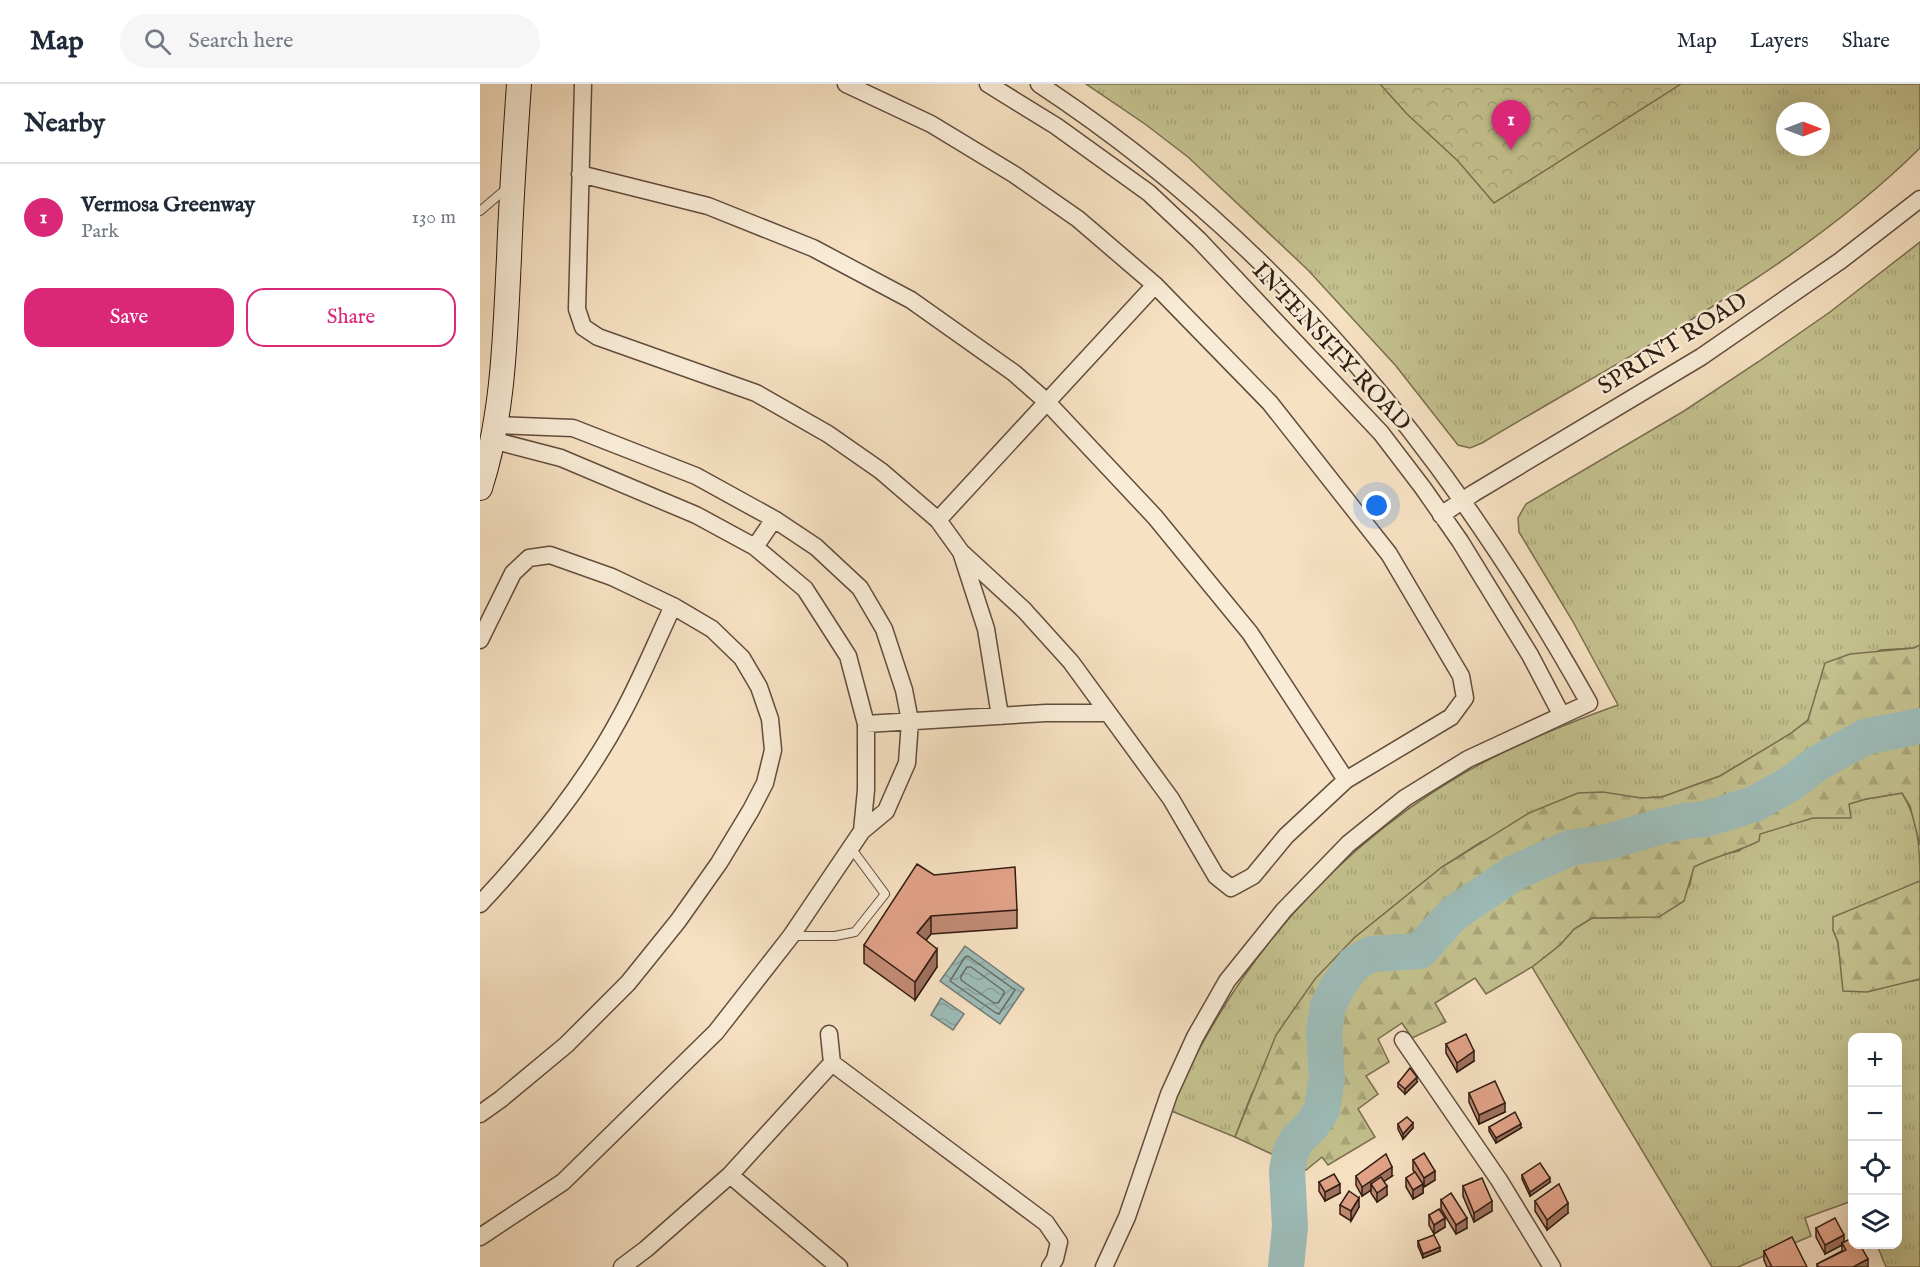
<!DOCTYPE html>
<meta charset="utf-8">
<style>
body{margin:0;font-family:"IM FELL English",serif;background:#f6f6f7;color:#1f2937}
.controls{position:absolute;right:18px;bottom:18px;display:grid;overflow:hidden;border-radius:12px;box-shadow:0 6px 24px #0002}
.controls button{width:54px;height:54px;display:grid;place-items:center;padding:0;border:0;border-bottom:2px solid #e0e1e3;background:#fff;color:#1f2937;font:30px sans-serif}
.compass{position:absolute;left:1296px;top:18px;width:54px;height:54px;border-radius:50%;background:#fff;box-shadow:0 6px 24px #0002;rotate:90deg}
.you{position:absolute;left:897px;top:422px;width:21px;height:21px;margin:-15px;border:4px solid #fff;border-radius:50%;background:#1a73e8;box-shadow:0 0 0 9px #1a73e833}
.badge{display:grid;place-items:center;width:39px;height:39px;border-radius:50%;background:#db2777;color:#fff;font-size:20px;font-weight:700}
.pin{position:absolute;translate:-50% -50px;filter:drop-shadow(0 2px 3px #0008)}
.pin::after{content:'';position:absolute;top:32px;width:21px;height:18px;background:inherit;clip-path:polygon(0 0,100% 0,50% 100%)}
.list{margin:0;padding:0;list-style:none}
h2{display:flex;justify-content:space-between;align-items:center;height:78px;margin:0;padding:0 24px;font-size:26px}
h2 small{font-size:20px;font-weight:400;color:#747a83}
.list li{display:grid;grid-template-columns:39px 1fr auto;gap:18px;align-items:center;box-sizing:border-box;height:108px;padding:0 24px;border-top:2px solid #e0e1e3}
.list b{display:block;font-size:22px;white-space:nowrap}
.list p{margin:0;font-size:20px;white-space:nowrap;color:#747a83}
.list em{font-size:20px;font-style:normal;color:#747a83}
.actions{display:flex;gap:12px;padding:18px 24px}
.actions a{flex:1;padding:14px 0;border:2px solid #db2777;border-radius:18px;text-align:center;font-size:21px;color:#db2777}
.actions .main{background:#db2777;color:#fff}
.icon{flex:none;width:33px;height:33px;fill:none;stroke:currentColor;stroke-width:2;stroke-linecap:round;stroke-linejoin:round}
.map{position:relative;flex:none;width:1440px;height:1183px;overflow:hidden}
header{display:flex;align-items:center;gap:36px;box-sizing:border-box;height:84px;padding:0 30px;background:#fff;border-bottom:2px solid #e0e1e3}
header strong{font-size:28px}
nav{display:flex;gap:33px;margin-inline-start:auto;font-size:21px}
.search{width:420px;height:54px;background:#f6f6f7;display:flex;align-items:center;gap:15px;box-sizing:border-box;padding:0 21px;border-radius:33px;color:#747a83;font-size:22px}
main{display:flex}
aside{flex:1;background:#fff}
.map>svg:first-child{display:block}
.grass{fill:url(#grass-tufts);stroke:#7a6e50;stroke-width:1.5;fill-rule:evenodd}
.forest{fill:url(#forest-firs);stroke:#7a6e50;stroke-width:1.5}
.park{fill:url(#park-crowns);stroke:#7a6e50;stroke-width:1.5}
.water{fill:url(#water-waves);stroke:#727c75;stroke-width:1.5}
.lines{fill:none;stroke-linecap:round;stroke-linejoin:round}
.shore{stroke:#676c64;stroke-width:1.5}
.river{stroke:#9dbcb8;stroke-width:36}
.lane-casing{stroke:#624d3d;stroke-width:10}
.street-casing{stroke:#624d3d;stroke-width:19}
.secondary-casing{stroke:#311c11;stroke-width:26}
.lane{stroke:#f9ecd7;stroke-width:8}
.street{stroke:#f9ecd7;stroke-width:16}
.secondary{stroke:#f9ecd7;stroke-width:24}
.wall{fill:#c28b75;stroke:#311c11;stroke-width:1.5}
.shaded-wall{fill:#9e715f;stroke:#311c11;stroke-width:1.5}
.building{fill:#e1a288;stroke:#311c11;stroke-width:1.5}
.labels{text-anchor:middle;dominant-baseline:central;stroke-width:5;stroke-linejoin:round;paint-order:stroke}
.street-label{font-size:24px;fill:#311c11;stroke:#f9ecd7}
</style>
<header>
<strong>Map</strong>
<div class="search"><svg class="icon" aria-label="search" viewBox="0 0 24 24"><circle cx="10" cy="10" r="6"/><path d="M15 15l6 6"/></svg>Search here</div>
<nav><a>Map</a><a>Layers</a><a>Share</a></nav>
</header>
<main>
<aside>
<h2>Nearby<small></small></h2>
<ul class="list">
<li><span class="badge">1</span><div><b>Vermosa Greenway</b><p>Park</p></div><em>130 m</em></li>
</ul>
<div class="actions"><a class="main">Save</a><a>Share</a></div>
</aside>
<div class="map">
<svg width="1440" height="1183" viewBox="0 0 1440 1183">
<defs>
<pattern id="grass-tufts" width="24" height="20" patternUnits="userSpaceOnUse" patternTransform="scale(1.5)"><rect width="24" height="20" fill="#c3c18e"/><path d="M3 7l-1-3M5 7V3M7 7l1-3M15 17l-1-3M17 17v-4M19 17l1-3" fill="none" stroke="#a8a579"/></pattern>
<pattern id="forest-firs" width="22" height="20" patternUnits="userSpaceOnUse" patternTransform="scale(1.5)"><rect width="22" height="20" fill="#c3c18e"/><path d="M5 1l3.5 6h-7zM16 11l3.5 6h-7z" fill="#a8a579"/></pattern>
<pattern id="park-crowns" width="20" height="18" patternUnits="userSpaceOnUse" patternTransform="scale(1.5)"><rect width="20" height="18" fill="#c3c18e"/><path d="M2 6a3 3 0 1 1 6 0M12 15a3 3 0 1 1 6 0" fill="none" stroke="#a8a579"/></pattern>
<pattern id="water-waves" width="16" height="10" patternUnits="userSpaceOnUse" patternTransform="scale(1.5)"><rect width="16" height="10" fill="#9dbcb8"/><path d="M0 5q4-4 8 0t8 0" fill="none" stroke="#88a19d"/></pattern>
</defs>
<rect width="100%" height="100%" fill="#f6e1c2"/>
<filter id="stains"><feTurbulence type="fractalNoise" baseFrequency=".00333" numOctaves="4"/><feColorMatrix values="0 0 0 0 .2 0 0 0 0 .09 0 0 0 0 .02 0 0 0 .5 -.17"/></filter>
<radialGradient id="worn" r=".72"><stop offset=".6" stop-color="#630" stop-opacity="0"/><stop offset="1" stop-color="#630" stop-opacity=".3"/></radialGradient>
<!-- grass -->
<path class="grass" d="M606 0H1440V64C1317 186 1150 270 1002 359L990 364 978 361 916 282 828 186 708 73 665 40ZM1305 27H1341V63H1305Z
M1440 158V561L1434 564 1400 566 1336 613 1328 636 1310 650 1240 692 1182 713 1161 714 1142 712 1001 758 962 783 874 854 772 1009 755 1053 689 1026C753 883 848 768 984 689 1033 661 1085 640 1138 621L1092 536 1039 448 1038 434 1046 420 1204 327 1278 278 1350 228Z
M1422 709C1439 736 1440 766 1440 797L1389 820 1353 846 1358 858 1364 907 1438 896 1440 895V1183H1406L1397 1161 1418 1160V954H1372V1117L1325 1134 1331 1152 1258 1183H1232L1052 883 1080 861 1094 845 1112 834 1179 833 1210 801 1213 783 1235 772 1259 767 1279 750 1309 740 1333 734 1370 733 1369 720 1386 715Z"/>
<!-- forest -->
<path class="forest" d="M1440 561V761L1430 722 1422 709 1386 715 1369 720 1371 734H1333L1280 750 1279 757C1258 768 1235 772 1214 783L1204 817 1179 833 1112 834 1094 845 1080 861 1052 883 1006 910 995 894 955 919 966 938 932 954 922 939 898 955 909 978 886 992 898 1010 878 1025 895 1053 848 1081 842 1073 826 1086 755 1053 796 951 835 895 874 854 962 783 1049 729 1098 709 1123 708 1161 714 1182 713 1240 692 1310 650 1328 636 1345 579 1370 570 1434 564Z
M1440 797V895L1387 908 1363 907 1358 858 1353 846V833Z"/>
<!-- park -->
<path class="park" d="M900 0H1201L1014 119 978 77 927 30Z"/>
<!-- water -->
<path class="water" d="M485 862 544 905 520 940 460 897Z
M461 914 484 930 473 946 451 931Z"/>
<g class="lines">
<!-- shore -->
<path class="shore" d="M488 872 535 906 519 930 516 929 470 897 485 873Z
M487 883H491L524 907V910L518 919H514L481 896V892Z"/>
<!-- river -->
<path class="river" d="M806 1183 810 1143 807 1087 810 1070 816 1057 832 1041 842 1025 847 995 844 947 848 922 858 902 874 880 891 870 940 867 973 830 1034 789 1090 764 1128 758 1178 743 1205 737 1226 735 1274 720 1310 700 1338 679 1385 653 1440 642"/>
<defs>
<path id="lane" d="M0 127 27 104
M311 852H355L375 848 405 810 371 764"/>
<path id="street" d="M103 0 97 225 103 243 118 253 276 309 348 350 401 387 458 436 481 468 506 545 520 632
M366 0 451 40 535 91 598 135 675 201 790 319 909 470 981 592 985 614 971 633 866 696 806 752 773 792 751 804 736 792 691 715 591 578 544 526 481 468
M508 0 576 42 669 109 719 156 901 349 943 404 980 457 1050 571 1081 630
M559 0C799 158 970 370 1109 619L988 675 925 714 868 760 804 826 747 897 715 953 689 1010 647 1133 624 1183
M100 90 228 122 333 164 431 216 534 289 567 318 675 433 770 549 866 696
M12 356 81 374 216 431 275 463 325 505 368 572 386 640V706L382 747
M961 431 994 409 1221 273 1360 177 1440 115
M458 436 675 201
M275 463 294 435
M0 556 33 489 49 474 70 471 132 493 193 522 232 545 262 574 279 603 290 635 293 666 285 699 271 726 239 779 198 837 148 899 86 961 21 1015 0 1030
M386 640 566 629H627
M0 820C54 762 105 700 142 630 161 595 176 558 193 522
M349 950 352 979 566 1139 579 1158 575 1175 570 1183
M923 956 1019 1096 1072 1183
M250 1091 359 1183
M0 1153 83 1098 236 948 311 852 382 747 406 727 427 679 430 637 424 606 404 545 380 504 336 463 294 435 216 392 93 344 15 341
M142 1183 166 1165 250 1091 352 979"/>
<path id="secondary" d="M0 404C24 330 25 251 29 174 31 116 35 58 39 0"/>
</defs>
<!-- lane casing -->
<use href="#lane" class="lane-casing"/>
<!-- street casing -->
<use href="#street" class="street-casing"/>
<!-- secondary casing -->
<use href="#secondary" class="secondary-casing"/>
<!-- lane -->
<use href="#lane" class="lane"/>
<!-- street -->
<use href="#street" class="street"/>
<!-- secondary -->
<use href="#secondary" class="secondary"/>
</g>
<!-- wall -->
<path class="wall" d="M454 791 537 826V844L451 850 446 856 457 883 435 916 384 879V861Z
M966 960 994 977 977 988 966 969Z
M937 998 925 1010 918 1003V999Z
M989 1009 1025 1028 999 1040 989 1018Z
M918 1040 933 1044 923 1055 918 1045Z
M1009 1043 1041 1044 1016 1059 1009 1047Z
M933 1076 955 1096 944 1103 943 1102V1109L933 1115 926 1103V1094L935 1089 933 1086Z
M1042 1091 1070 1098 1050 1112 1042 1095Z
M876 1092H912L904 1097 907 1111 897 1118 891 1109V1106L882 1112 876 1101Z
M839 1098 860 1109 845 1117 839 1107Z
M983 1102 1012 1127 994 1138 983 1112Z
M961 1116 987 1144 976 1150 961 1125Z
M1055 1117 1088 1129 1067 1146 1055 1127Z
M860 1121 879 1123 871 1137 860 1130Z
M949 1131 965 1143 954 1150 949 1141Z
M1336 1144 1364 1158 1388 1183H1337V1180L1362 1167V1161L1345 1170 1336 1153Z
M938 1157 960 1167 943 1174 938 1162Z
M1284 1167 1327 1183H1287L1284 1176Z"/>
<!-- shaded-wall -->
<path class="shaded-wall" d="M451 832V850L437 867V849Z
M457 865V883L435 916V898Z
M994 967V977L977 988V979Z
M937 993V998L925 1010V1005Z
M1025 1019V1028L999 1040V1031Z
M933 1039V1044L923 1055V1050Z
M1041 1040V1044L1016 1059V1054Z
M912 1083V1092L894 1104 891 1100V1106L882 1112V1103Z
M955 1087V1096L944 1103V1094Z
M1070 1094V1098L1050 1112V1108Z
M860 1100V1109L845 1117V1108Z
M943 1100V1109L933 1115V1106Z
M907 1102V1111L897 1118V1109Z
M879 1114V1123L871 1137V1127Z
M1012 1117V1127L994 1138V1129Z
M1088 1119V1129L1067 1146V1136Z
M965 1134V1143L954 1150V1141Z
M987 1134V1144L976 1150V1141Z
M1364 1151V1161L1362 1159V1161L1345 1170V1161Z
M960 1163V1167L943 1174V1170Z
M1388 1175V1183H1373Z"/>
<!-- building -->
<path class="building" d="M437 780 454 791 535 783 537 826 451 832 437 849 457 865 435 898 384 861Z
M986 950 994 967 977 979 966 960Z
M930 984 937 993 925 1005 918 999Z
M1015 997 1025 1019 999 1031 989 1009Z
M1035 1028 1041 1040 1016 1054 1009 1043Z
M927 1033 933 1039 923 1050 918 1040Z
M944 1069 955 1087 944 1094 933 1076Z
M906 1070 912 1083 882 1103 876 1092Z
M1060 1079 1070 1094 1050 1108 1042 1091Z
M935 1088 943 1100 933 1106 926 1094Z
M854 1090 860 1100 845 1108 839 1098Z
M901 1093 907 1102 897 1109 891 1100Z
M1002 1094 1012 1117 994 1129 983 1102Z
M1079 1100 1088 1119 1067 1136 1055 1117Z
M869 1107 879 1114 871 1127 860 1121Z
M971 1109 987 1134 976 1141 961 1116Z
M959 1125 965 1134 954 1141 949 1131Z
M1355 1134 1364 1151 1345 1161 1336 1144Z
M954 1151 960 1163 943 1170 938 1157Z
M1312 1153 1327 1183H1292L1284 1167Z
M1372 1154V1161H1380L1388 1175 1373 1183H1339L1337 1180 1366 1166 1362 1159Z"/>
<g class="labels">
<!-- street labels -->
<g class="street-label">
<text transform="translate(1193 260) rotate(-32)">SPRINT ROAD</text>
<text transform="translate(851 263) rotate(47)">INTENSITY ROAD</text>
</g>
</g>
<rect width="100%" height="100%" filter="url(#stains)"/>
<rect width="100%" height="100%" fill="url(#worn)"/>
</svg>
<div class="controls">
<button>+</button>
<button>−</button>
<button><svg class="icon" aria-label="locate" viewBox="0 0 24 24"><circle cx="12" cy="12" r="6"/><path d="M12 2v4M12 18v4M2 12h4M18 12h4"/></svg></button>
<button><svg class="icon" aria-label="layers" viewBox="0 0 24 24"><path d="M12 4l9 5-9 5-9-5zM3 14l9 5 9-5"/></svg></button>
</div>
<svg class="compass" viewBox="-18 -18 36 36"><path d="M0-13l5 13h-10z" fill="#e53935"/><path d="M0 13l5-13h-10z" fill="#747a83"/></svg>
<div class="you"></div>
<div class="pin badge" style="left:1031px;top:66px">1</div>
</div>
</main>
